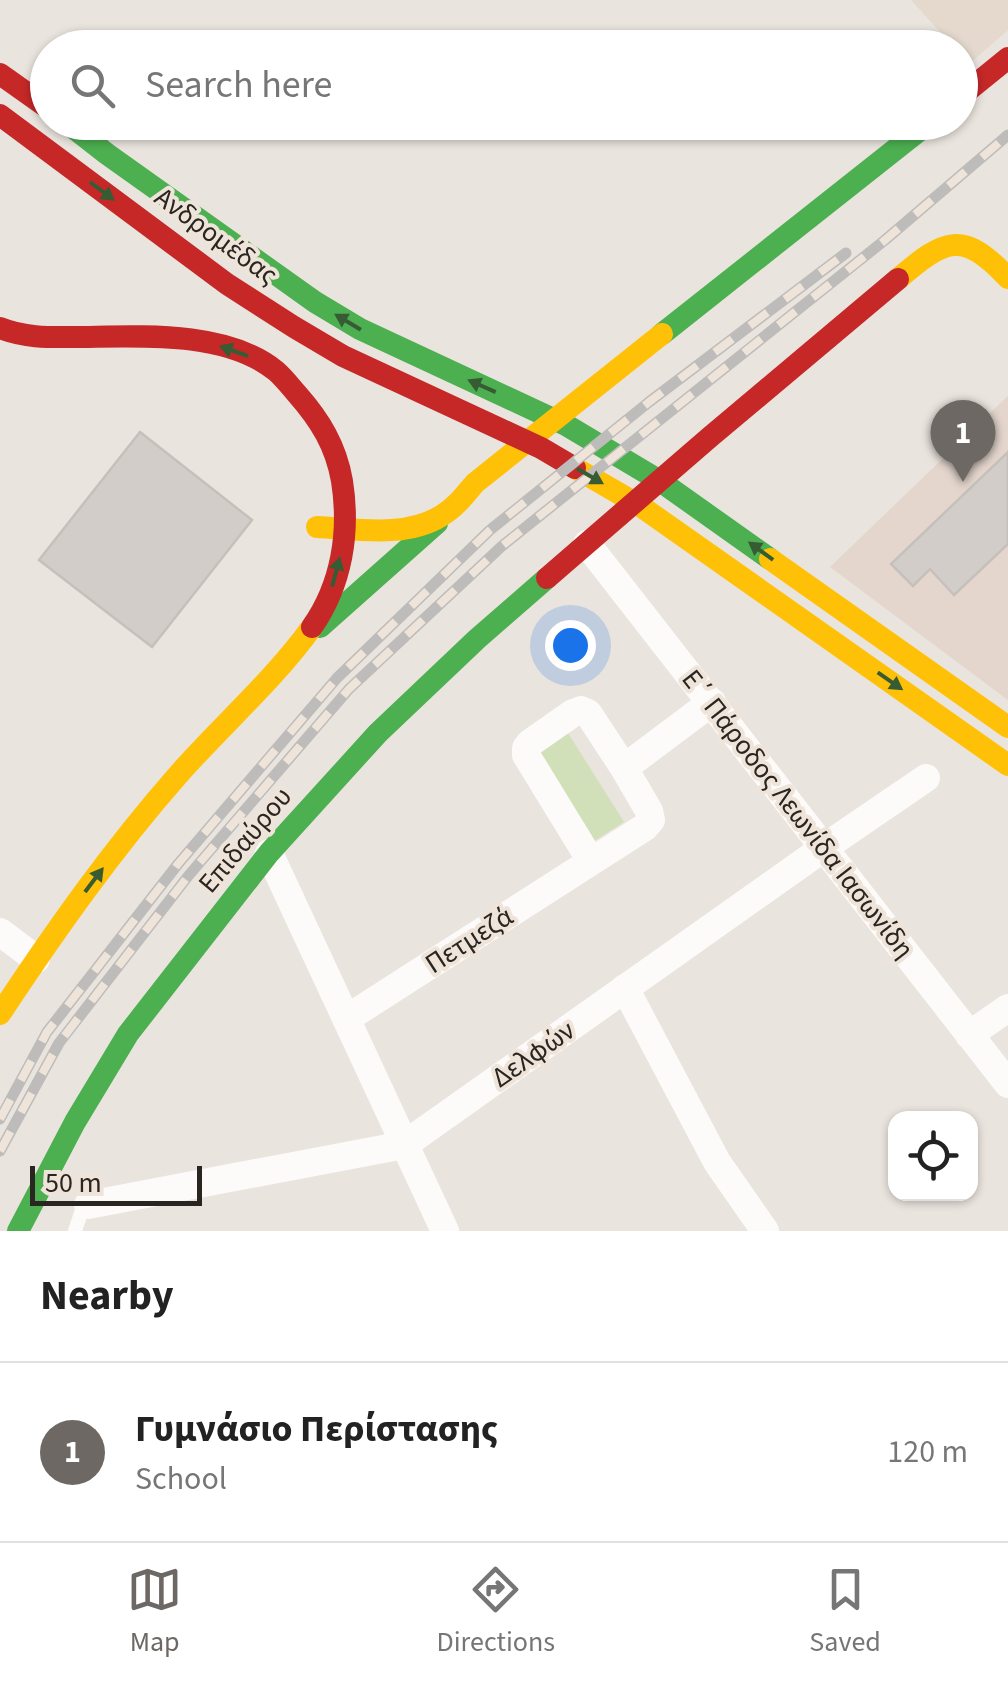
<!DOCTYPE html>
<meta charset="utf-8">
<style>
body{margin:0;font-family:"Source Sans 3",sans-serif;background:#f6f6f6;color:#222}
.controls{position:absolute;right:30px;bottom:30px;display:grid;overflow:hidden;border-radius:20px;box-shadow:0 2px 8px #0004}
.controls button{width:90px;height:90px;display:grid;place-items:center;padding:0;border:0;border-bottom:2px solid #e0e0e0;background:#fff;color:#222;font:50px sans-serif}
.scale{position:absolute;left:30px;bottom:25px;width:172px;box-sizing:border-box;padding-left:10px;border:5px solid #292521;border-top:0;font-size:28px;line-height:35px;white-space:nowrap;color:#292521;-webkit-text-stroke:8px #efe4d9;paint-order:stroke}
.you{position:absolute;left:570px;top:645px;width:35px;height:35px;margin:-25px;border:8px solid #fff;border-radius:50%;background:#1a73e8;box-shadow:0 0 0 15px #1a73e833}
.badge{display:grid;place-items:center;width:65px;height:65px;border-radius:50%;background:#6d6863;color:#fff;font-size:32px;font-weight:700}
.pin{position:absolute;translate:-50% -82px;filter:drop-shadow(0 2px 5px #0008)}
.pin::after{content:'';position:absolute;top:52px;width:35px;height:30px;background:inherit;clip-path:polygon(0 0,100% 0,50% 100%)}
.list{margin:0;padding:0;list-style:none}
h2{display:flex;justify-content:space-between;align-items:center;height:130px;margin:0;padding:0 40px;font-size:42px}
h2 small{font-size:32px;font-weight:400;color:#767676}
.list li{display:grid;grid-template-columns:65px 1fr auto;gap:30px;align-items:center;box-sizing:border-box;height:180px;padding:0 40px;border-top:2px solid #e0e0e0}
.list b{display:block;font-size:38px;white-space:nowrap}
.list p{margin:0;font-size:32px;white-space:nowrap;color:#767676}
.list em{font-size:32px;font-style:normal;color:#767676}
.icon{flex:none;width:55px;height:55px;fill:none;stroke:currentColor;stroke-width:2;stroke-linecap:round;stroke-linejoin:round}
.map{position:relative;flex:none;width:1008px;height:1231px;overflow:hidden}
.search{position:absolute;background:#fff;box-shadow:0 2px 8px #0004;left:30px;right:30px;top:30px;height:110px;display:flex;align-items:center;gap:25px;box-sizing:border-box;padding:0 35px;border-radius:55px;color:#767676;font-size:38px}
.sheet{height:310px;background:#fff}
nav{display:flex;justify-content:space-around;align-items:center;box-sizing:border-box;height:140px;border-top:2px solid #e0e0e0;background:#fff;font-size:28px;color:#767676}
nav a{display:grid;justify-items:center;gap:5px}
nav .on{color:#6d6863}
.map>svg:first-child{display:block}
.built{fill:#e4d9cc}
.education{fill:#e4d6cd}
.green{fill:#d2e0b9}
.building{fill:#d2cdc8;stroke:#c5c0bc;stroke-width:2.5}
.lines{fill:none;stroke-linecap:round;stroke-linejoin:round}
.lane{stroke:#fcfbfa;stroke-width:14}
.street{stroke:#fcfbfa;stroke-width:28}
.fast{stroke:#4caf50;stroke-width:22}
.slow{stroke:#ffc107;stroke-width:22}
.jam{stroke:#c62828;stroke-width:22}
.rail-casing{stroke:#bebcba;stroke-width:11}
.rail{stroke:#efe4d9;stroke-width:8;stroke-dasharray:22;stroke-linecap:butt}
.oneway{fill:#375c34}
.labels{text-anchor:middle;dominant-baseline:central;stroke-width:8;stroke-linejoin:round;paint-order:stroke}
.street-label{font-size:28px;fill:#292521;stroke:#efe4d9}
</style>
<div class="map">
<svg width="1008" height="1231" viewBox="0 0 1008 1231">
<rect width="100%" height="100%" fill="#eae4de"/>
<!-- built -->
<path class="built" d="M911 0H1008V30L969 64 961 55 960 48 954 47Z"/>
<!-- education -->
<path class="education" d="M1008 396V700L830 567Z"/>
<!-- green -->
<path class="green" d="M563 725 624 822 577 852 517 755Z"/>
<!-- building -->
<path class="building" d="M140 432 252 520 152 647 39 560Z
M1008 452V544L954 595 930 569 913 586 891 564Z"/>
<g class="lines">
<!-- lane -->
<path class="lane" d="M75 1231 81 1213 88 1205"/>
<!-- street -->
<path class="street" d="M587 544 1008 1084
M269 853 445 1231
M591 861 526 755V748L530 743 573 713 581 710 588 713 624 768
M0 932 36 959
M625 988 717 1162 765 1231
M346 1019 645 827 651 820 649 811 624 768 712 702
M969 1035 1008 1008
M88 1205 404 1145 825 847 926 778"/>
<!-- fast -->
<path class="fast" d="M66 122 107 154 315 302 360 329 566 425 660 481 770 559
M662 334 930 122
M320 627 437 523
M18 1231 75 1122 128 1034 269 853 378 733 477 639 547 578"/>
<!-- slow -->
<path class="slow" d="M898 279C945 239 962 229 1008 278
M575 468 639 505 1008 765
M317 527C357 529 405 538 441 516 455 508 465 495 475 483L662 334
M770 559 1008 727
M0 1014C55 931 112 850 178 775 222 725 273 681 312 627"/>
<!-- jam -->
<path class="jam" d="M0 74 48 108
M960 97 1008 58
M0 115 227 284 294 327 343 356 541 448 575 468
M0 328C27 339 55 337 83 337 143 336 227 331 276 371 284 378 290 386 297 394 320 420 336 446 342 481 350 532 342 584 312 627
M547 578 710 437 898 279"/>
<defs>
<path id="rail" d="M0 1119 47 1032 178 864 337 678 490 530 649 402 846 253
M0 1151 59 1043 189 875 349 689 502 546 885 240 1008 135"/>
</defs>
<!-- rail casing -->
<use href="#rail" class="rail-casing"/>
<!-- rail -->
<use href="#rail" class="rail"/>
</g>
<!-- one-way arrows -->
<defs><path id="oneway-solid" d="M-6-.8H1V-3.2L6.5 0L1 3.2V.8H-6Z" transform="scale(2.5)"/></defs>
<g class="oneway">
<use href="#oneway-solid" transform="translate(102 191) rotate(37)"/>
<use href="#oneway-solid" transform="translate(348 322) rotate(-149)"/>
<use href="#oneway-solid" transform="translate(234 351) rotate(-160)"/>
<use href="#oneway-solid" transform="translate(482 386) rotate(-156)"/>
<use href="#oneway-solid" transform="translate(590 476) rotate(30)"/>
<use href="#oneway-solid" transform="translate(761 551) rotate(-144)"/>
<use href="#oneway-solid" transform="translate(336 572) rotate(-75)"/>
<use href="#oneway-solid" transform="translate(890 681) rotate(35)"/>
<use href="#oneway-solid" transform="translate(94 880) rotate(-53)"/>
</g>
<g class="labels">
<!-- street labels -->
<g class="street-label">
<text transform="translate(216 236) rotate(36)">Ανδρομέδας</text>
<text transform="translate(798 814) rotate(52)">Ε΄ Πάροδος Λεωνίδα Ιασωνίδη</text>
<text transform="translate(245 840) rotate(-50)">Επιδαύρου</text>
<text transform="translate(469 940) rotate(-33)">Πετμεζά</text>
<text transform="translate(533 1054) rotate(-35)">Δελφών</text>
</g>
</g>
</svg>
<div class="controls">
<button><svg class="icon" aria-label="locate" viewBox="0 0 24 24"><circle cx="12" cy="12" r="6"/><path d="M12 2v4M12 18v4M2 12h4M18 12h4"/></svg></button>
</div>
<div class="scale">50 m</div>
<div class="you"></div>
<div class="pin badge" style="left:963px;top:482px">1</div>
<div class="search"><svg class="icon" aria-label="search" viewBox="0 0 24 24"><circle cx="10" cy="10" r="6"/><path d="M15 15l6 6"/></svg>Search here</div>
</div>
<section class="sheet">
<h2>Nearby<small></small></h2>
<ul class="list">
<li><span class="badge">1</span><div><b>Γυμνάσιο Περίστασης</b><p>School</p></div><em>120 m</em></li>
</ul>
</section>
<nav>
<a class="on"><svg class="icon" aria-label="map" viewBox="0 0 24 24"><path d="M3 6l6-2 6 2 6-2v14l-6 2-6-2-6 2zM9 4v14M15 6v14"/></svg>Map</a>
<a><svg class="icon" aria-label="directions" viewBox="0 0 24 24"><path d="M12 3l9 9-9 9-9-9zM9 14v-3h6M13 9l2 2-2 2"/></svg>Directions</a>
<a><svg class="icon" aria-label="saved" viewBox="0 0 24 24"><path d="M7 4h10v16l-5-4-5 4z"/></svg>Saved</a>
</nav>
